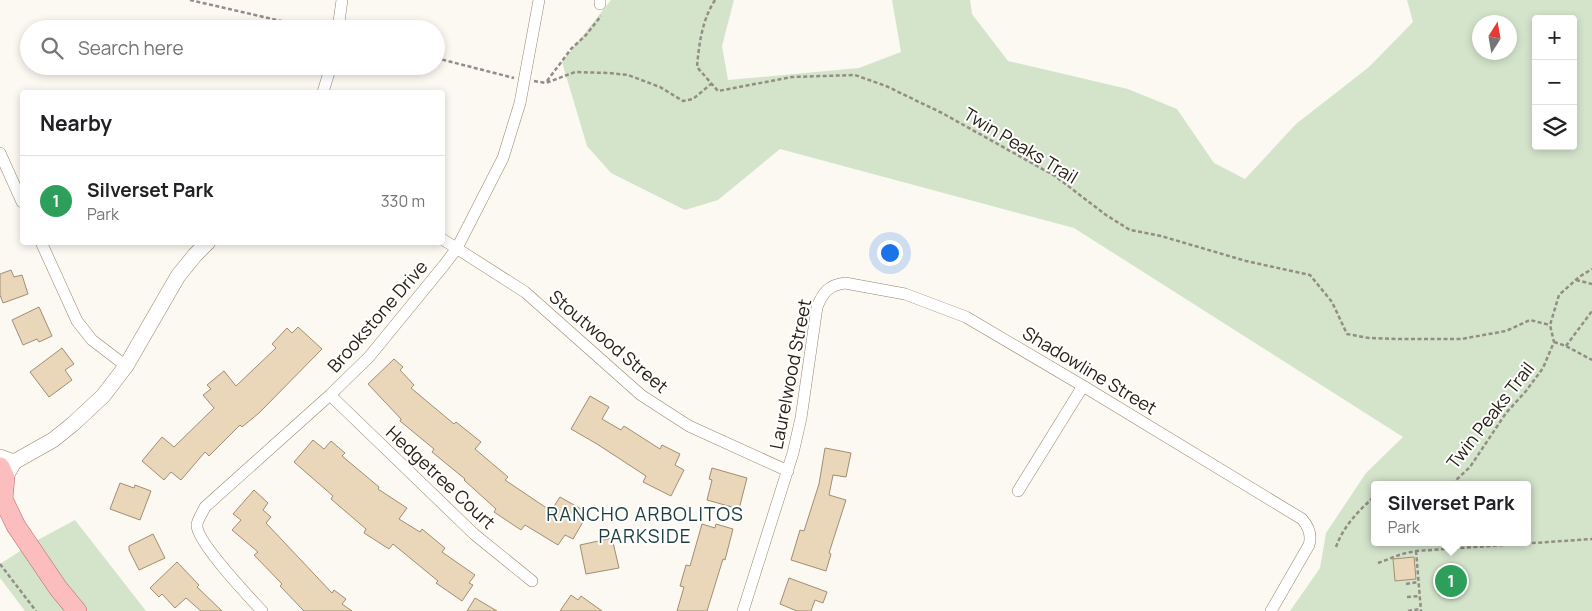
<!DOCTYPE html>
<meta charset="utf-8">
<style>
body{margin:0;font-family:Manrope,sans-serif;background:#f2f2f2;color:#202124}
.controls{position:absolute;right:15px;top:15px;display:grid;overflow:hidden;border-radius:5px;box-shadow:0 2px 8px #0003}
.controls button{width:45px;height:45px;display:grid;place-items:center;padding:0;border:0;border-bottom:1px solid #e0e0e0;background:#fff;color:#202124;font:25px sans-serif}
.compass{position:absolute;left:1472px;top:15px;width:45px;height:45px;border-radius:50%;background:#fff;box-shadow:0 2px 8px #0003;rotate:11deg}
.you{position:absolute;left:889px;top:252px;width:18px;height:18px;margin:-12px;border:4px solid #fff;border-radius:50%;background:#1a73e8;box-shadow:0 0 0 8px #1a73e833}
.badge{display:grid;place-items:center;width:32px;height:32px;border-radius:50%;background:#b45309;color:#fff;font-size:16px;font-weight:700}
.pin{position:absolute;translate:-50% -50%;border:2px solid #fff;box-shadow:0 1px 5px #0006}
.popup{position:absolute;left:1371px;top:481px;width:160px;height:65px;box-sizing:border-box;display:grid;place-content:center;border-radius:5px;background:#fff;filter:drop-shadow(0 1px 4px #0005);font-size:16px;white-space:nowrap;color:#757577}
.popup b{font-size:19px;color:#202124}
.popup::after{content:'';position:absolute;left:50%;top:100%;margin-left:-10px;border:10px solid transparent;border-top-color:#fff}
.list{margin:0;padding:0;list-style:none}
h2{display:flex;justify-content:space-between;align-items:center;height:65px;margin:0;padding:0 20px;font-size:21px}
h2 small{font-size:16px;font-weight:400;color:#757577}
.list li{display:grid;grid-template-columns:32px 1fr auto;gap:15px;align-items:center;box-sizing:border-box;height:90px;padding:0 20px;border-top:1px solid #e0e0e0}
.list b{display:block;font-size:19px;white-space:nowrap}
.list p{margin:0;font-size:16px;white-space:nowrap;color:#757577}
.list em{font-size:16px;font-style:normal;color:#757577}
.icon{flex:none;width:28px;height:28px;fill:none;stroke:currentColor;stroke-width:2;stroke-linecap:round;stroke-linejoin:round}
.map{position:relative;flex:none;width:1592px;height:611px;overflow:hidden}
.search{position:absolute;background:#fff;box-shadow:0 2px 8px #0003;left:20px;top:20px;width:425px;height:55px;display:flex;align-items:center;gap:12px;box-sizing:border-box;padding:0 18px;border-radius:28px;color:#757577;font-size:19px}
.panel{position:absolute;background:#fff;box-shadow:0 2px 8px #0003;left:20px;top:90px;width:425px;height:155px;border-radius:5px}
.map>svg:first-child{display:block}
.green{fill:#d4e4cb;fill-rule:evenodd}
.building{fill:#ead7ba;stroke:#a08e73}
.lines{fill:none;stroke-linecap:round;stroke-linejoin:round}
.minor-casing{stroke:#958469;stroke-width:12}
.tertiary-casing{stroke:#958469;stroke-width:16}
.primary-casing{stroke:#b06966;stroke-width:20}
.path{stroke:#938d85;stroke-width:2.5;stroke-dasharray:4 2.5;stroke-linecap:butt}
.minor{stroke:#fff;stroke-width:11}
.tertiary{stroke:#fff;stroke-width:15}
.primary{stroke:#fbbdbd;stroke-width:19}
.labels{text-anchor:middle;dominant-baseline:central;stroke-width:4;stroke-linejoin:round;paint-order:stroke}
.street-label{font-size:18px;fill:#282016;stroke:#fff}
.neighbourhood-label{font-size:19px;letter-spacing:1px;fill:#1b3e3d;stroke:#fff}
</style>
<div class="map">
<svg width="1592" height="611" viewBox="0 0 1592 611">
<rect width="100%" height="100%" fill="#fcf8f2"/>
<!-- green -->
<path class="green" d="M611 0H734L722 46 728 80 859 68 901 52 892 0H970L972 14 1008 61 1128 89 1177 109 1214 163 1245 179 1296 124 1369 67 1413 22 1407 0H1592V611H1290L1320 568 1326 533 1366 473 1403 437 1074 228 780 149 718 200 685 210 611 173 587 146 562 62ZM1536 19H1573V146H1536ZM1480 22H1510V52H1480ZM1375 485H1527V542H1375Z
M75 520 146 611H25L0 578V564L34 542Z"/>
<!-- building -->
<path class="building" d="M11 270 14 277 22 275 28 294 3 303 0 295V274Z
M39 307 52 336 39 342 37 339 23 345 12 320Z
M298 327 322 349 259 413 242 427 240 425 209 456 205 452 181 480 171 472 164 480 142 461 162 437 174 447 214 408 203 395 211 389 207 385 224 371 236 386 276 348 272 344 287 328 292 333Z
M62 348 74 364 65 370 72 380 49 397 30 372Z
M394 359 403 367 400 370 414 385 411 388 454 424 456 422 481 442 475 449 508 477 505 480 551 511 560 497 588 513 573 539 565 535 558 545 525 525 521 530 494 512 496 509 464 480 465 479 432 452 434 449 400 421 401 419 368 384Z
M590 396 609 407 602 419 621 430 624 426 660 449 662 445 680 454 675 465 684 470 671 496 643 482 646 476 597 444 571 429Z
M313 440 324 449 331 441 345 453 342 456 379 487 378 489 407 508 399 519 420 532 422 529 445 548 442 552 475 575 469 583 473 585 462 601 436 583 438 581 393 544 389 549 364 533 366 529 331 499 333 496 294 462Z
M825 448 851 453 846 477 833 475 829 495 846 500 829 553 831 554 826 571 791 560 800 530 804 531 819 484Z
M712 468 747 478 739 509 707 500 712 480 709 479Z
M120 483 134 488 135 485 151 491 140 520 110 509Z
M254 490 268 503 263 510 271 517 266 523 332 593 334 590 346 599 342 604 352 611H304L280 586 282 584 254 555 258 552 232 530 241 520 233 514Z
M702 524 715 528 716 524 733 529 725 560 723 559 707 611H677L684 587 680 586 686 565 690 566Z
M153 534 165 558 139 570 129 550V546Z
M612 538 619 568 586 574 580 545Z
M1414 557 1416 579 1395 581 1393 559Z
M177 562 199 585 197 587 222 611H201L186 598 175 608 162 594 159 597 150 588Z
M789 578 827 592 823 603 815 600 811 611H797L780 604Z
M571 595 578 600 581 596 602 611H560Z
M475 598 497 611H467Z"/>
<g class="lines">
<defs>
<path id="minor" d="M600 4V0
M338 29 342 0
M323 92 331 66
M0 153 22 202
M442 239 525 292 641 395 689 426 788 471
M41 242 77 321 92 340 126 366
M330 395 474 534 532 581
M1018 491 1083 386
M262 611C250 598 196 541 197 525 197 520 203 512 205 507L330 395 369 357 445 264 457 248 503 158 520 103 539 0
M743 611 793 453 801 418 817 307C823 292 829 285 845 283L905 294 966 317 1083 386 1302 519C1309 527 1312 535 1309 545L1271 611"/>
<path id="tertiary" d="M0 457 14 462
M5 478 14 462 53 440 73 424 103 396 126 366 178 276 195 255 208 242"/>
<path id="primary" d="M0 467 5 478 3 499 16 526 58 588 77 611"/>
</defs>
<!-- minor casing -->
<use href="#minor" class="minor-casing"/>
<!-- tertiary casing -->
<use href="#tertiary" class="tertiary-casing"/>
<!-- primary casing -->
<use href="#primary" class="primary-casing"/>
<!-- path -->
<path class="path" d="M190 0 316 29
M715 0C702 20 699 44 697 67L718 91 792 77 855 75 886 86 942 113 1055 176 1106 215 1130 230 1161 236 1246 261 1310 275 1332 302 1347 334 1369 338 1396 339H1461L1506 331 1530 320 1550 325
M436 58 514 78
M534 81 546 83 575 72 609 73 628 75 660 87 683 101 693 99 711 84
M547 81 571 49 586 35 601 16
M1576 280 1592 284
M1554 342 1566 346 1592 360
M1566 346 1592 311
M1388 485H1392
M1445 485 1454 482 1470 467 1506 413 1526 391 1543 368 1554 342 1550 325 1559 295 1579 277 1592 269
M1336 547C1343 527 1358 511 1375 496
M1416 551 1421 611
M1378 563 1402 554 1416 551 1592 539
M0 564 36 611
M1406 584 1418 582
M1407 597 1420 596
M1408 611 1420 609"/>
<!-- minor -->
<use href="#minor" class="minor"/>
<!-- tertiary -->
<use href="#tertiary" class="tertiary"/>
<!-- primary -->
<use href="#primary" class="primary"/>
</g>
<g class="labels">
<!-- street labels -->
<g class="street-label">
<text transform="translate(1021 145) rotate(31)">Twin Peaks Trail</text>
<text transform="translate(377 316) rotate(-49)">Brookstone Drive</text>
<text transform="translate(609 341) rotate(40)">Stoutwood Street</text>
<text transform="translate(1090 370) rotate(31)">Shadowline Street</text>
<text transform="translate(790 374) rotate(-79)">Laurelwood Street</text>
<text transform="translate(1490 415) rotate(-52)">Twin Peaks Trail</text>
<text transform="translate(441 477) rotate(43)">Hedgetree Court</text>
</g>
<!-- neighbourhood labels -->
<g class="neighbourhood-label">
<text x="645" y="514">RANCHO ARBOLITOS<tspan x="645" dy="22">PARKSIDE</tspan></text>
</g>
</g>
</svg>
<div class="controls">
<button>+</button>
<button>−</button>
<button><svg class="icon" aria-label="layers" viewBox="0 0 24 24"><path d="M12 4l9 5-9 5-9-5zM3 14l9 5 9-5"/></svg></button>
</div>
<svg class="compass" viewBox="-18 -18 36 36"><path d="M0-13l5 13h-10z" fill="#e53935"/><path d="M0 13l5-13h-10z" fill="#757577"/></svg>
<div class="you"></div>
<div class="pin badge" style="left:1451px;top:581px;background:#2e9e5b">1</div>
<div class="popup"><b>Silverset Park</b>Park</div>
<div class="search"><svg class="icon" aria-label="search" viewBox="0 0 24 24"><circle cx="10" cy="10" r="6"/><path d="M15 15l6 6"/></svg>Search here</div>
<section class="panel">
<h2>Nearby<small></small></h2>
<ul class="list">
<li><span class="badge" style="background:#2e9e5b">1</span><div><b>Silverset Park</b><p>Park</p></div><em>330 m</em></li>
</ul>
</section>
</div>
